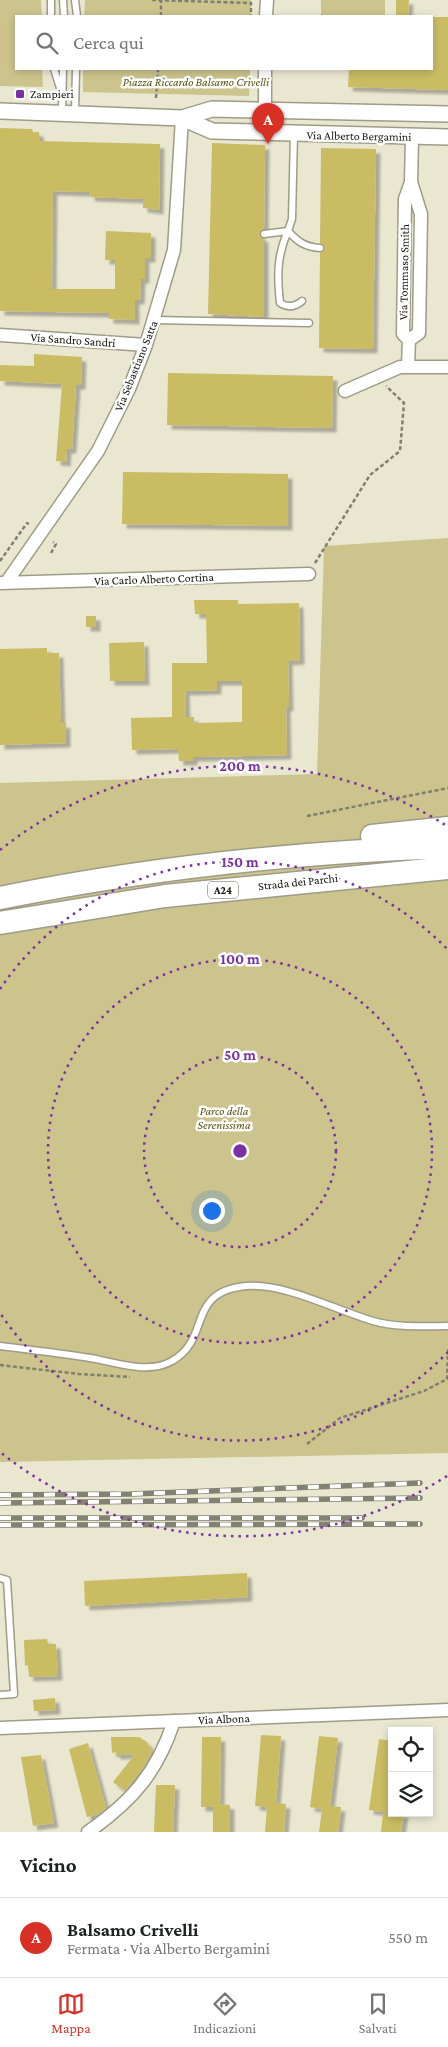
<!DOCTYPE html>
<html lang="it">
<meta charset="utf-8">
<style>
body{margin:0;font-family:"Crimson Pro",serif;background:#f6f6f6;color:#202124}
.controls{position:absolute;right:15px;bottom:15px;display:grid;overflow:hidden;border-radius:0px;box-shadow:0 2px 8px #0003}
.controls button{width:45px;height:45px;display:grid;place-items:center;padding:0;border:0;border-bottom:1px solid #e0e0e0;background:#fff;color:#202124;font:25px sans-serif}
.you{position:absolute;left:211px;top:1210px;width:18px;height:18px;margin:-12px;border:4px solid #fff;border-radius:50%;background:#1a73e8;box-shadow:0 0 0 8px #1a73e833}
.badge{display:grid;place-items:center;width:32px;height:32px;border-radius:50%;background:#d93025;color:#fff;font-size:16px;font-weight:700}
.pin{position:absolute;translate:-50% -41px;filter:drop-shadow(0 1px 2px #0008)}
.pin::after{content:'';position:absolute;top:26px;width:18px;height:15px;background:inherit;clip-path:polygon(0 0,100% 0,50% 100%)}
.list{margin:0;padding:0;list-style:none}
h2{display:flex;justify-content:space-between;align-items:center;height:65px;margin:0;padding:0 20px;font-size:21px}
h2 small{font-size:16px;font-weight:400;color:#757577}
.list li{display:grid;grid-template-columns:32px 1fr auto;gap:15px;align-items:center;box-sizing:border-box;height:80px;padding:0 20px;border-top:1px solid #e0e0e0}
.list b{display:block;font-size:19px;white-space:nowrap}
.list p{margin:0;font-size:16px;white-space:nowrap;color:#757577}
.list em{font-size:16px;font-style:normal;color:#757577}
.icon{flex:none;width:28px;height:28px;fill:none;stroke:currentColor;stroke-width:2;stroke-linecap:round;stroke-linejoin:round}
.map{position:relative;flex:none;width:448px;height:1832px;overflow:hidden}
.search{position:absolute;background:#fff;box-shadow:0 2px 8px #0003;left:15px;right:15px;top:15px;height:55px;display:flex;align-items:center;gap:12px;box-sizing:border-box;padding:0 18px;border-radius:0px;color:#757577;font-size:19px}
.sheet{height:145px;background:#fff}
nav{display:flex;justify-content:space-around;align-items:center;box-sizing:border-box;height:70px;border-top:1px solid #e0e0e0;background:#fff;font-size:14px;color:#757577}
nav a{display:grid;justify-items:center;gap:2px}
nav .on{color:#d93025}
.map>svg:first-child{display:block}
.green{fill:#ccc38d}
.building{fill:#cabc63;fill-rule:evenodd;filter:url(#shadow)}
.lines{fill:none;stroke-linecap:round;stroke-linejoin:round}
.service-casing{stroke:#9e9b87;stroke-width:9}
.minor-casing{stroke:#9e9b87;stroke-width:15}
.tertiary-casing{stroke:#9e9b87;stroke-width:18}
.motorway-casing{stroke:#9e9b87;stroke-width:25}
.path{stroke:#817f70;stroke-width:2.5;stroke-dasharray:4 2.5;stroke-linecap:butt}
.service{stroke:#fff;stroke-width:6}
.minor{stroke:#fff;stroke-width:12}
.tertiary{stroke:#fff;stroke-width:15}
.motorway{stroke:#fff;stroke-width:22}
.rail-casing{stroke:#838172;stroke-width:5.5}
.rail{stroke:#fff;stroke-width:4;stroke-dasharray:11;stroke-linecap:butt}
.ring{fill:none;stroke:#7931a3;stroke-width:2.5;stroke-dasharray:2.5 5}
.poi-dot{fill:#7931a3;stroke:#fff;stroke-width:2}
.labels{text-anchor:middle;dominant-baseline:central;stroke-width:5;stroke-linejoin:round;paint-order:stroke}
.shield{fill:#fff;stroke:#5a5a54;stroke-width:1}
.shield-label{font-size:11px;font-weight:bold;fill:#14130b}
.park-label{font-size:12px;font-style:italic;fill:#5b510a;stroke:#fff}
.poi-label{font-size:12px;fill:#14130b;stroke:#fff;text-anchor:start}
.street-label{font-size:12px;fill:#14130b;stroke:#fff}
.centre{fill:#7931a3;stroke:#fff;stroke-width:2.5}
.ring-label{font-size:15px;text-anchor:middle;font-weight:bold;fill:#7931a3;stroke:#fff;stroke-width:5;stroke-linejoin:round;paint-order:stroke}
</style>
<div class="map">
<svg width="448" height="1832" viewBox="0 0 448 1832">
<defs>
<filter id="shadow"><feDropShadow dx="4.5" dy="4.5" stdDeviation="1" flood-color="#0004"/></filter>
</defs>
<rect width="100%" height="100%" fill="#eae7d1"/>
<!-- green -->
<path class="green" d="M0 0H41L42 16H16V69H42L43 87 0 86Z
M85 0H251V16H84Z
M321 0H385V16H321Z
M83 69H250L249 96 83 92Z
M448 538V1453L0 1462V783L317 774 324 546Z"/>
<!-- building -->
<path class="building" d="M396 0H409L408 16H396Z
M432 17H448V90L348 87 349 69H432Z
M0 128 32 129 33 132H39L40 141 160 144 159 210 143 208V199L91 197 89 192 53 191 52 289H115V260H105L106 231 151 233V258H145V279H141L140 300H135V320L109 319V313L0 311Z
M212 143 265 145 264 229 259 234 264 239V317L208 314Z
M321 148 376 149 373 349 319 348 320 253 325 248 320 243Z
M34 354 82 357 81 385H76L72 449H67L66 462 56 461 62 384 0 381V365L34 366Z
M168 373 333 376 332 428 167 425Z
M123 472 288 474V526L122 524Z
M194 600H238V604L299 603 300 660 288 661 289 707H286L287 755 193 757V761H179L178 749 132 750 131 718 172 717V663H207L206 614H195ZM217 681H242V722L194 723V717H186L185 691 217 690Z
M86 616H96V627H86Z
M144 642 145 681H110L109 643Z
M47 648V653H59L61 724 66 723V743L0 745V649Z
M247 1573 248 1597 85 1606 84 1581Z
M47 1639 48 1644H56L58 1676 29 1677 28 1665 25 1666 24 1640Z
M55 1698 56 1710 34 1711 33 1700Z
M261 1735 281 1736 276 1803 286 1804 284 1832H265L267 1807 255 1806Z
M319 1736 338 1738 330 1806 341 1807 338 1832H319L322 1809 310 1807Z
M111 1737H139L147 1742 152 1751 144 1766 125 1791 113 1782 135 1754 116 1755V1752L112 1753Z
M202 1737H221L220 1804 230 1805V1832H213V1807H201Z
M379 1739 392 1741V1813L369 1810Z
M88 1743 106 1808 98 1814 87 1817 69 1749Z
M41 1755 54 1823 33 1826 21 1757Z
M156 1785H175L173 1832H154Z
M383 1813H404L401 1832H381Z"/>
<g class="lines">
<defs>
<path id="service" d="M51 0V16
M63 0 64 16
M75 0 77 16
M54 69 61 91
M62 112 63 69
M75 113 76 69
M264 234 288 231 292 219 294 134
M302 301C295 307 288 308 280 303 277 276 277 255 288 231 298 242 305 247 320 248
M154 320 309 323
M0 1346C30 1350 60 1353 90 1358 115 1362 148 1375 172 1361 212 1339 185 1292 246 1286 286 1283 335 1310 373 1321 398 1328 422 1326 448 1326
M0 1578 7 1580 14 1694 0 1695"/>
<path id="minor" d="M266 16 267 0
M265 111V69
M0 335 146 345
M409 340 419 333 421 214 411 182
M408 366 409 340 403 334 405 199 411 182 412 137
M345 391 400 367H448
M0 583 309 574
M6 583 98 451 129 389 146 345 174 250 182 118
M0 1728 448 1710
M88 1832C132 1801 157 1773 174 1721"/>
<path id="tertiary" d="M0 111 182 118 212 109 448 114
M182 118 212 131 448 137"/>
<path id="motorway" d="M372 836 448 828
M0 898C147 868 298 852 448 847
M0 923 165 896 448 868"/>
</defs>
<!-- service casing -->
<use href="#service" class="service-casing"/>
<!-- minor casing -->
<use href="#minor" class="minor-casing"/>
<!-- tertiary casing -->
<use href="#tertiary" class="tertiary-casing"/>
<!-- motorway casing -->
<use href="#motorway" class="motorway-casing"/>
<!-- path -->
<path class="path" d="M152 0 251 3V16
M161 16V0
M156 98 158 69
M51 553 56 544 53 542
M0 561 27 523 29 524
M315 563 370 475 400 451 404 403 386 386
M307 816 448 788
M0 1365 79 1374 130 1377
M307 1444 340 1418 424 1391 447 1379 448 1349"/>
<!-- service -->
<use href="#service" class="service"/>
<!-- minor -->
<use href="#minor" class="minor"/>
<!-- tertiary -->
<use href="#tertiary" class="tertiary"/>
<!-- motorway -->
<use href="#motorway" class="motorway"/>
<defs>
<path id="rail" d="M0 1495 131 1494 420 1483
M0 1503 420 1498
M0 1518H362
M0 1525 420 1524"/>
</defs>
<!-- rail casing -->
<use href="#rail" class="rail-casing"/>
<!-- rail -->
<use href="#rail" class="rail"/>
</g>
<!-- distance rings -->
<g class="ring">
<circle cx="240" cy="1151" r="96"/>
<circle cx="240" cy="1151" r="192"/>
<path d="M448 1352A289 289 0 0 1 0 1313M0 989A289 289 0 0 1 448 950"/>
<path d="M447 1476A385 385 0 0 1 0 1452M0 850A385 385 0 0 1 447 826"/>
</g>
<!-- markers -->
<rect class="poi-dot" x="15" y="89" width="10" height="10" rx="2.5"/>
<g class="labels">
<!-- shield labels -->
<rect class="shield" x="208" y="881.5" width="30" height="17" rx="4"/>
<g class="shield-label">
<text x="223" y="890">A24</text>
</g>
<!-- park labels -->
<g class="park-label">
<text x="196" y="82">Piazza Riccardo Balsamo Crivelli</text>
<text x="224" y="1111">Parco della<tspan x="224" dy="14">Serenissima</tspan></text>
</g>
<!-- poi labels -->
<g class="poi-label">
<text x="30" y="94">Zampieri</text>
</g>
<!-- street labels -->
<g class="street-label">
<text transform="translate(359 136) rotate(1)">Via Alberto Bergamini</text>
<text transform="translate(404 272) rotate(-89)">Via Tommaso Smith</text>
<text transform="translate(73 340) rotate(4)">Via Sandro Sandri</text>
<text transform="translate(136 366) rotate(-68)">Via Sebastiano Satta</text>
<text transform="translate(154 579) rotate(-2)">Via Carlo Alberto Cortina</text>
<text transform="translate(298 882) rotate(-6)">Strada dei Parchi</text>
<text transform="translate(224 1719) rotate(-2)">Via Albona</text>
</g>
</g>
<circle cx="240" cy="1151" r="8" class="centre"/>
<g class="ring-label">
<text x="240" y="771">200 m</text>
<text x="240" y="867">150 m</text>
<text x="240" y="964">100 m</text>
<text x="240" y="1060">50 m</text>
</g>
</svg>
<div class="controls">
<button><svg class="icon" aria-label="locate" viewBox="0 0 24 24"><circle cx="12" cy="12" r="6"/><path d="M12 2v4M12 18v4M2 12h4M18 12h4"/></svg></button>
<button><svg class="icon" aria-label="layers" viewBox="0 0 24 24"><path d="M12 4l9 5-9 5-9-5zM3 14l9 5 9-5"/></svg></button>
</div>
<div class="you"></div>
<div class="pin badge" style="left:268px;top:144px">A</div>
<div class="search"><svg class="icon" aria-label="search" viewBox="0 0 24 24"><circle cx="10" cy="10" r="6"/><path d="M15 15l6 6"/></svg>Cerca qui</div>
</div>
<section class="sheet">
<h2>Vicino<small></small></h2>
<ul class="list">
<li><span class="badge">A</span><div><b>Balsamo Crivelli</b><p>Fermata · Via Alberto Bergamini</p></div><em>550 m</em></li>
</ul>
</section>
<nav>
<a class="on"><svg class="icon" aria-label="map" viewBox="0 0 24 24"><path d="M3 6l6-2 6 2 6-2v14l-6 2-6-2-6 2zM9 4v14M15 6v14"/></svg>Mappa</a>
<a><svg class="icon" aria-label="directions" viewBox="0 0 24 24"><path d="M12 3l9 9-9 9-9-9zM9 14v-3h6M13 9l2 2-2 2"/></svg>Indicazioni</a>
<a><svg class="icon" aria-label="saved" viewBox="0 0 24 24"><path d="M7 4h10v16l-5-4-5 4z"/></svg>Salvati</a>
</nav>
